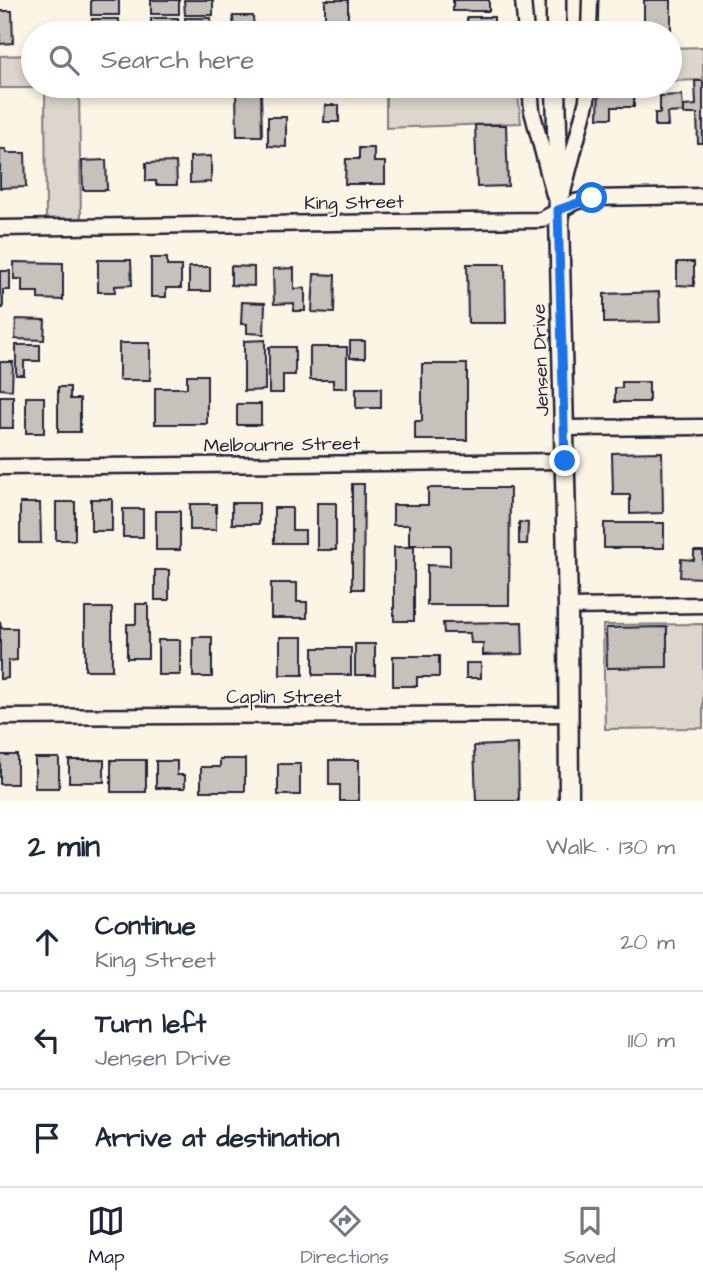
<!DOCTYPE html>
<meta charset="utf-8">
<style>
body{margin:0;font-family:"Architects Daughter",sans-serif;background:#f6f6f7;color:#1f2937}
.stop{position:absolute;width:21px;height:21px;margin:-16px;border:5px solid #1a73e8;border-radius:50%;background:#fff}
.stop.end{background:#1a73e8;border-color:#fff;box-shadow:0 2px 7px #0008}
.list{margin:0;padding:0;list-style:none}
h2{display:flex;justify-content:space-between;align-items:center;height:91px;margin:0;padding:0 28px;font-size:30px}
h2 small{font-size:23px;font-weight:400;color:#747a83}
.list li{display:grid;grid-template-columns:46px 1fr auto;gap:21px;align-items:center;box-sizing:border-box;height:98px;padding:0 28px;border-top:2px solid #e0e1e3}
.list b{display:block;font-size:26px;white-space:nowrap}
.list p{margin:0;font-size:23px;white-space:nowrap;color:#747a83}
.list em{font-size:23px;font-style:normal;color:#747a83}
.icon{flex:none;width:38px;height:38px;fill:none;stroke:currentColor;stroke-width:2;stroke-linecap:round;stroke-linejoin:round}
.map{position:relative;flex:none;width:703px;height:801px;overflow:hidden}
.search{position:absolute;background:#fff;box-shadow:0 4px 10px #0003;left:21px;right:21px;top:21px;height:77px;display:flex;align-items:center;gap:18px;box-sizing:border-box;padding:0 24px;border-radius:38px;color:#747a83;font-size:26px}
.sheet{height:385px;background:#fff}
nav{display:flex;justify-content:space-around;align-items:center;box-sizing:border-box;height:98px;border-top:2px solid #e0e1e3;background:#fff;font-size:19px;color:#747a83}
nav a{display:grid;justify-items:center;gap:4px}
nav .on{color:#22223b}
.map>svg:first-child{display:block}
.green{fill:#dcd6cc;stroke:#7f7c84;stroke-width:2}
.building{fill:#c6c1bb;stroke:#22223b;stroke-width:2}
.lines{fill:none;stroke-linecap:round;stroke-linejoin:round}
.minor-casing{stroke:#22223b;stroke-width:19}
.major-casing{stroke:#22223b;stroke-width:23}
.minor{stroke:#fcf5e5;stroke-width:14}
.major{stroke:#fcf5e5;stroke-width:18}
.route{stroke:#1a73e8;stroke-width:9}
.labels{text-anchor:middle;dominant-baseline:central;stroke-width:5;stroke-linejoin:round;paint-order:stroke}
.street-label{font-size:19px;fill:#22223b;stroke:#fcf5e5}
</style>
<div class="map">
<svg width="703" height="801" viewBox="0 0 703 801">
<rect width="100%" height="100%" fill="#fcf5e5"/>
<filter id="ink" filterUnits="userSpaceOnUse"><feTurbulence type="fractalNoise" baseFrequency=".0143" numOctaves="2"/><feDisplacementMap in="SourceGraphic" scale="14" xChannelSelector="R" yChannelSelector="G"/><feConvolveMatrix kernelMatrix="1 2 1 2 8 2 1 2 1" color-interpolation-filters="sRGB"/></filter>
<g filter="url(#ink)">
<!-- green -->
<path class="green" d="M703 47V80L670 81V48Z
M33 55V86H238L79 88 81 219H46L45 88H0V56Z
M386 86H517L521 123 386 128Z
M703 624V728L605 729 603 625Z"/>
<!-- building -->
<path class="building" d="M91 0H119V15H91Z
M151 0H179V14H151Z
M184 0H213V15H185Z
M325 0H348V21L325 20Z
M453 0H489V11H453Z
M644 0H671V41L670 33H644Z
M0 11H12L13 43 0 44Z
M233 16H253L254 33H234Z
M467 17H494V33H467Z
M151 18H178L179 33H151Z
M185 18H211V33L185 31Z
M92 19H119V33H92Z
M695 81H703V143H698L697 114H684V106L696 105Z
M599 86H634V107H612V118H598Z
M236 92H261L262 136H237Z
M682 95 683 112 667 113 668 126H655V113H660V96Z
M325 105H339V122H324Z
M268 117H286V147L268 146Z
M475 125H506L508 186 477 187Z
M359 148H374V162H385V184H345L346 159H359Z
M0 149H6V153H25L26 187 0 188Z
M211 156V182L190 183V157Z
M106 160 107 190H83L82 161Z
M176 162 177 185H156V181H146V163Z
M151 258H167V266H181V288H166V297H151Z
M98 260H131L132 285 115 286V292H98Z
M14 262 63 263V300L38 299V292H22V279H14Z
M677 262H694V286L677 285Z
M467 264H505L506 323H468Z
M231 266 254 267V286L231 285Z
M189 267H210V291H189Z
M294 268V289L305 288V311H294V303L274 304 273 269Z
M0 271H10V290H3V308H0Z
M314 274 335 275 334 313 312 312Z
M659 292 660 322 604 323V294Z
M242 302 265 303 264 334 247 333V324H241Z
M16 319 45 320 44 340 15 339Z
M265 340V390L244 391V341Z
M350 341H365V358H350Z
M119 343H150V380H119Z
M16 345H40V361H24V375H16Z
M269 347H295V375H283V393H269Z
M310 347H347V388H333V380H310Z
M0 362H13L12 390 0 389Z
M422 364H467V440H415V421H422Z
M187 375H207V424H155V388H187Z
M622 382H649V402H615V388H622Z
M58 387H70V399H80V432H58Z
M356 388H381V408H356Z
M0 396H13V428H0Z
M26 397H44V433H26Z
M237 404H261V425H237Z
M662 452 663 513 630 514V495H613L612 453Z
M352 484H364L363 589H352Z
M428 488H510L509 605H427V565L450 566V545H409V525H393V505H428Z
M91 499H112V531H91Z
M56 502H75V540H56Z
M20 503H40L41 543H20Z
M232 503H259V524H232Z
M317 503H336V550H317Z
M190 504H216V530H190Z
M274 508H292V530H305V543H274Z
M123 509H143V537H123Z
M156 511H180V550H156Z
M519 522 528 523 527 544H519Z
M604 523H664V548H604Z
M394 547H414V621H394Z
M694 551H703V578L680 577 681 559 694 560Z
M155 570H169V600H155Z
M271 583H297V602H307V618H271Z
M136 604H148V658H127V624H136Z
M85 608H112V670H85Z
M0 621 1 628H17V660L8 661V678L0 679Z
M522 622 523 654 483 655V643H471L470 633H444L443 623Z
M667 627V667L607 668 606 628Z
M193 637H212V677H193Z
M280 637H303V675H280Z
M158 640H180V675H158Z
M355 644H375V675H355Z
M313 648H351V675H313Z
M393 656H439V677H417V686H393Z
M466 663H481V678H466Z
M518 744 519 801H476L474 746Z
M0 755H17V784H0Z
M35 758H59V788H35Z
M220 759H245V791H201V767H220Z
M69 760H104V782H69Z
M111 760H146V792H111Z
M329 760H359V801H340V785H329Z
M156 761H177V775H185V788H156Z
M278 764H300V795H278Z"/>
<g class="lines">
<defs>
<path id="minor" d="M523 0 526 33
M589 33 590 0
M530 86 532 111 554 195
M563 192 587 100 588 86
M0 228 541 220 575 202 592 198 703 196
M564 428 703 427
M0 467 565 461
M568 607 703 605
M0 717 568 714"/>
<path id="major" d="M556 0V33
M556 86 568 607 569 801"/>
</defs>
<!-- minor casing -->
<use href="#minor" class="minor-casing"/>
<!-- major casing -->
<use href="#major" class="major-casing"/>
<!-- minor -->
<use href="#minor" class="minor"/>
<!-- major -->
<use href="#major" class="major"/>
</g>
</g>
<g class="lines" filter="url(#ink)">
<!-- route -->
<path class="route" d="M565 461 558 210 592 198"/>
</g>
<g class="labels">
<!-- street labels -->
<g class="street-label">
<text transform="translate(354 203) rotate(-1)">King Street</text>
<text transform="translate(541 360) rotate(-92)">Jensen Drive</text>
<text transform="translate(282 445) rotate(-1)">Melbourne Street</text>
<text x="284" y="697">Caplin Street</text>
</g>
</g>
</svg>
<div class="stop" style="left:592px;top:198px"></div>
<div class="stop end" style="left:565px;top:461px"></div>
<div class="search"><svg class="icon" aria-label="search" viewBox="0 0 24 24"><circle cx="10" cy="10" r="6"/><path d="M15 15l6 6"/></svg>Search here</div>
</div>
<section class="sheet">
<h2>2 min<small>Walk · 130 m</small></h2>
<ul class="list">
<li><svg class="icon" aria-label="ahead" viewBox="0 0 24 24"><path d="M12 20V5M6 11l6-6 6 6"/></svg><div><b>Continue</b><p>King Street</p></div><em>20 m</em></li>
<li><svg class="icon" aria-label="left" viewBox="0 0 24 24"><path d="M17 20v-9H6M10 6l-5 5 5 5"/></svg><div><b>Turn left</b><p>Jensen Drive</p></div><em>110 m</em></li>
<li><svg class="icon" aria-label="arrive" viewBox="0 0 24 24"><path d="M6 21V4h12l-3 4 3 4H6"/></svg><div><b>Arrive at destination</b></div></li>
</ul>
</section>
<nav>
<a class="on"><svg class="icon" aria-label="map" viewBox="0 0 24 24"><path d="M3 6l6-2 6 2 6-2v14l-6 2-6-2-6 2zM9 4v14M15 6v14"/></svg>Map</a>
<a><svg class="icon" aria-label="directions" viewBox="0 0 24 24"><path d="M12 3l9 9-9 9-9-9zM9 14v-3h6M13 9l2 2-2 2"/></svg>Directions</a>
<a><svg class="icon" aria-label="saved" viewBox="0 0 24 24"><path d="M7 4h10v16l-5-4-5 4z"/></svg>Saved</a>
</nav>
